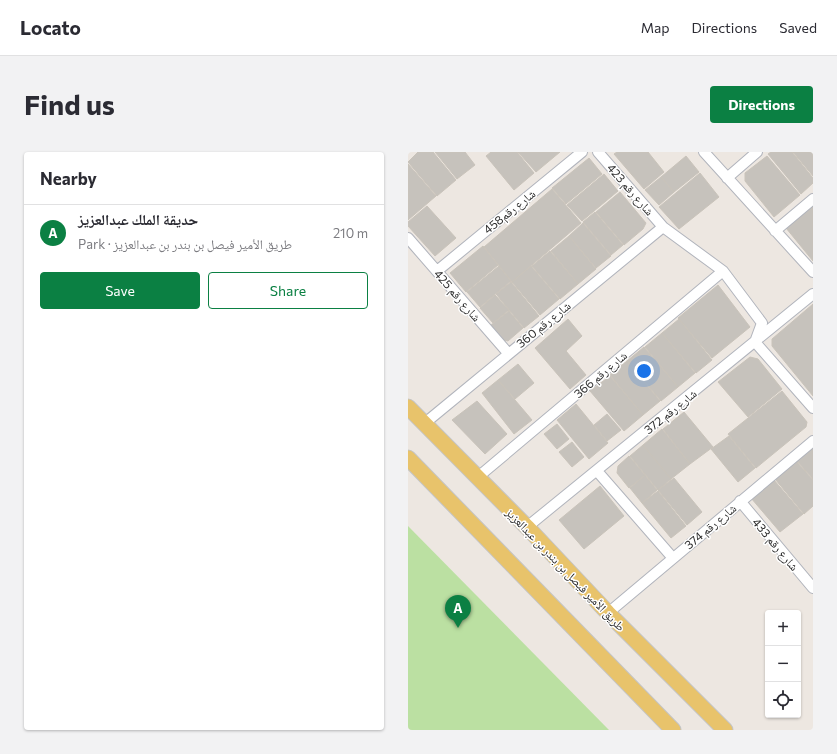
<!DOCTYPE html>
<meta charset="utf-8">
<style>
body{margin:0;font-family:Commissioner,"Noto Naskh Arabic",sans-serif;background:#f2f2f3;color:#2b2b33}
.controls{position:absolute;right:12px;bottom:12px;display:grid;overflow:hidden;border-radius:4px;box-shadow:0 1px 3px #0004}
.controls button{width:36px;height:36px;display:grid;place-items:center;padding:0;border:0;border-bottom:1px solid #e1e1e2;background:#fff;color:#2b2b33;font:20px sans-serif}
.you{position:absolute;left:236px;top:219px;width:14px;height:14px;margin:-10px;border:3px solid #fff;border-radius:50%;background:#1a73e8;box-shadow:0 0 0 6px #1a73e833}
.badge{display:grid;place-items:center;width:26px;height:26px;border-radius:50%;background:#0b8043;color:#fff;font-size:13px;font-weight:700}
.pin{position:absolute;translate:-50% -33px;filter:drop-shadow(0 1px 2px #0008)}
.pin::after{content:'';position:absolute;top:21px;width:14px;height:12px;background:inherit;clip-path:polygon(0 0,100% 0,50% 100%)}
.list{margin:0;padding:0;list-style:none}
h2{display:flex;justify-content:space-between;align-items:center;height:52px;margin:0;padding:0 16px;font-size:17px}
h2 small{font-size:13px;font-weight:400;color:#7c7c81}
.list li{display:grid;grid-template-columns:26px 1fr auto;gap:12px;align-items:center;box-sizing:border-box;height:56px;padding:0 16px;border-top:1px solid #e1e1e2}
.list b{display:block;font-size:15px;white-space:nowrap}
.list p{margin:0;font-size:13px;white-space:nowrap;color:#7c7c81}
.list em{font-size:13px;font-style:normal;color:#7c7c81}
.actions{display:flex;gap:8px;padding:12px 16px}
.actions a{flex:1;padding:9px 0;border:1px solid #0b8043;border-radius:4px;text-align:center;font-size:14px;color:#0b8043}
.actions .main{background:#0b8043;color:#fff}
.icon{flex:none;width:22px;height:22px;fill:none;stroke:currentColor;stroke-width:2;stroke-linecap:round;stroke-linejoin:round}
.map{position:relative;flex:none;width:405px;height:578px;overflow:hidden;border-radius:4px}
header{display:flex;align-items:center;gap:24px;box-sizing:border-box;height:56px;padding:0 20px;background:#fff;border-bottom:1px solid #e1e1e2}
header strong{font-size:19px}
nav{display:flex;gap:22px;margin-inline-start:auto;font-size:14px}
.intro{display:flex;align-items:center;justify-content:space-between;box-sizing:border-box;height:96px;padding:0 24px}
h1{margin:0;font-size:28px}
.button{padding:10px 18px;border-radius:4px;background:#0b8043;color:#fff;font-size:14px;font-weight:700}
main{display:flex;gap:24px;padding:0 24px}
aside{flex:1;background:#fff;border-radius:4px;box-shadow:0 1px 3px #0004}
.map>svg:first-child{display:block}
.green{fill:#bbe0a2}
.building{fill:#c6c2bc;stroke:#c9c3ba}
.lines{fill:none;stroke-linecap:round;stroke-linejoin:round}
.street-casing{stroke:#b1b4bc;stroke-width:12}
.primary-casing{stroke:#c4c4c4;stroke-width:17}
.street{stroke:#fff;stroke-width:10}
.primary{stroke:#e8c36b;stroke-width:15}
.labels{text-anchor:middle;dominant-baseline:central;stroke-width:3;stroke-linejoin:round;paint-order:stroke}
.street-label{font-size:12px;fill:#2d2d2d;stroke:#fff}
</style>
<header>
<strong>Locato</strong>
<nav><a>Map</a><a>Directions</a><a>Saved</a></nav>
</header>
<div class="intro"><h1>Find us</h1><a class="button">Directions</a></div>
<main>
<aside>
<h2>Nearby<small></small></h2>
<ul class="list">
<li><span class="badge">A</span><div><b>حديقة الملك عبدالعزيز</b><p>Park · طريق الأمير فيصل بن بندر بن عبدالعزيز</p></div><em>210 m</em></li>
</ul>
<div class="actions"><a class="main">Save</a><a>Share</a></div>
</aside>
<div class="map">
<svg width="405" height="578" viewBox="0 0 405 578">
<rect width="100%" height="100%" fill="#ede7e1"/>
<!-- green -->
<path class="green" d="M0 374 201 578H0Z"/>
<!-- building -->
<path class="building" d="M10 0H25L48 28 29 44 0 10Z
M27 0H57L67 13 49 27Z
M83 0H109L126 21 106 38 78 4Z
M110 0H152L128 20Z
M209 0H240L256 20 236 37 206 2Z
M363 0H384L405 26V31L393 42 360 2Z
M385 0H405V24Z
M278 4 291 20 266 40 253 25Z
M359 4 392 43 366 65 337 29V21Z
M181 6 194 22 158 52 144 36Z
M0 12 28 44 0 68Z
M292 21 311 45 271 77 251 55Z
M196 22 210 39 174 69 159 53Z
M253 25 266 40 251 53 237 38Z
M144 37 173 71 104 130 76 95Z
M212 40 238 71 235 77 216 93 188 60Z
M405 53V109L378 76Z
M19 54 48 86 27 104 0 74V70Z
M187 60 215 93 203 103 175 70Z
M175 71 203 104 188 116 161 84Z
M161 84 188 117 170 132 143 99Z
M75 94 90 113 58 140 42 121Z
M142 99 170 132 152 147 124 114Z
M91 114 103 129 72 155 59 140Z
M123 114 151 147 132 163 104 130Z
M103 130 131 164 116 176 88 142Z
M310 133 342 175 304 206 270 166Z
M87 143 101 158 85 171 72 156Z
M405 152V244L364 194V187Z
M101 159 115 176 100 189 96 188 83 173Z
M160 167 174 184 158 199 178 223 162 237 127 196Z
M271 167 304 208 288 221 254 181Z
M254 181 287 221 270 235 237 195Z
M236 195 270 235 253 249 219 209Z
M342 205 350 207 374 237 340 265 310 230Z
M219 209 252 249 235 263 202 223Z
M110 212 126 231 107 247 90 228Z
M202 224 235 263 216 279 182 239Z
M90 228 124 268 106 282 74 241Z
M374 239 399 270 398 275 348 316 320 282Z
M69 249 99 282 77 302 44 268Z
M168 252 200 291 181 307 149 268Z
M276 260 305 295 282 312 255 277Z
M199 262 213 278 199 289 186 273Z
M149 272 161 287 149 297 136 282Z
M254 277 282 312 263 327 235 293Z
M321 284 347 316 330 330 303 297Z
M164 290 176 305 164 315 151 300Z
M235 293 263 327 250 338 222 304Z
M405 296V327L389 309Z
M221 304 237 323 221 336 209 321 210 314Z
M389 310 405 328V354L396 362 367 327Z
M237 323 249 338 234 351 222 336Z
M266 326 294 360 279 373 250 338Z
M366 328 395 362 372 380 343 346Z
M192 334 216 364 176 397 151 368Z
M250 339 278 374 263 386 234 351Z"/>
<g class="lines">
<defs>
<path id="street" d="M190 0 255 75 315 119 354 171 347 190 405 256
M296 0 405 120
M319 26 349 0
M367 79 405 47
M0 86 100 201
M29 119 174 0
M17 271 255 75
M189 319 264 405
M70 325 315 119
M332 349 405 436
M119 375 405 142
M200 461 405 289"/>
<path id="primary" d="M0 255 119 375 200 461 317 578
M0 306 265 578"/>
</defs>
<!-- street casing -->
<use href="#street" class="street-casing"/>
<!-- primary casing -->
<use href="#primary" class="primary-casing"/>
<!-- street -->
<use href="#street" class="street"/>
<!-- primary -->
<use href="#primary" class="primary"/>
</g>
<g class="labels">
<!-- street labels -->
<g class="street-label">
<text transform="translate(223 37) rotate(49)">شارع رقم 423</text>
<text transform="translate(101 59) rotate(-39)">شارع رقم458</text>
<text transform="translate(50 143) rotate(49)">شارع رقم 425</text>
<text transform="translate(135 172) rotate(-39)">شارع رقم 360</text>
<text transform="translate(192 222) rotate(-40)">شارع رقم 366</text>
<text transform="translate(262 259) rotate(-39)">شارع رقم 372</text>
<text transform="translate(302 374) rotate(-40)">شارع رقم 374</text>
<text transform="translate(368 392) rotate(50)">شارع رقم 433</text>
<text transform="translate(158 417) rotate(46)">طريق الأمير فيصل بن بندر بن عبدالعزيز</text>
</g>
</g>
</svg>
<div class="controls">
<button>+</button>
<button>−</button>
<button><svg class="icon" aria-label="locate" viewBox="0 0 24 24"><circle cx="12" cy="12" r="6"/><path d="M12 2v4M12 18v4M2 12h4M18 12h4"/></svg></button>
</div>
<div class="you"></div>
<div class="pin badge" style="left:50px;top:476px">A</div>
</div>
</main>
